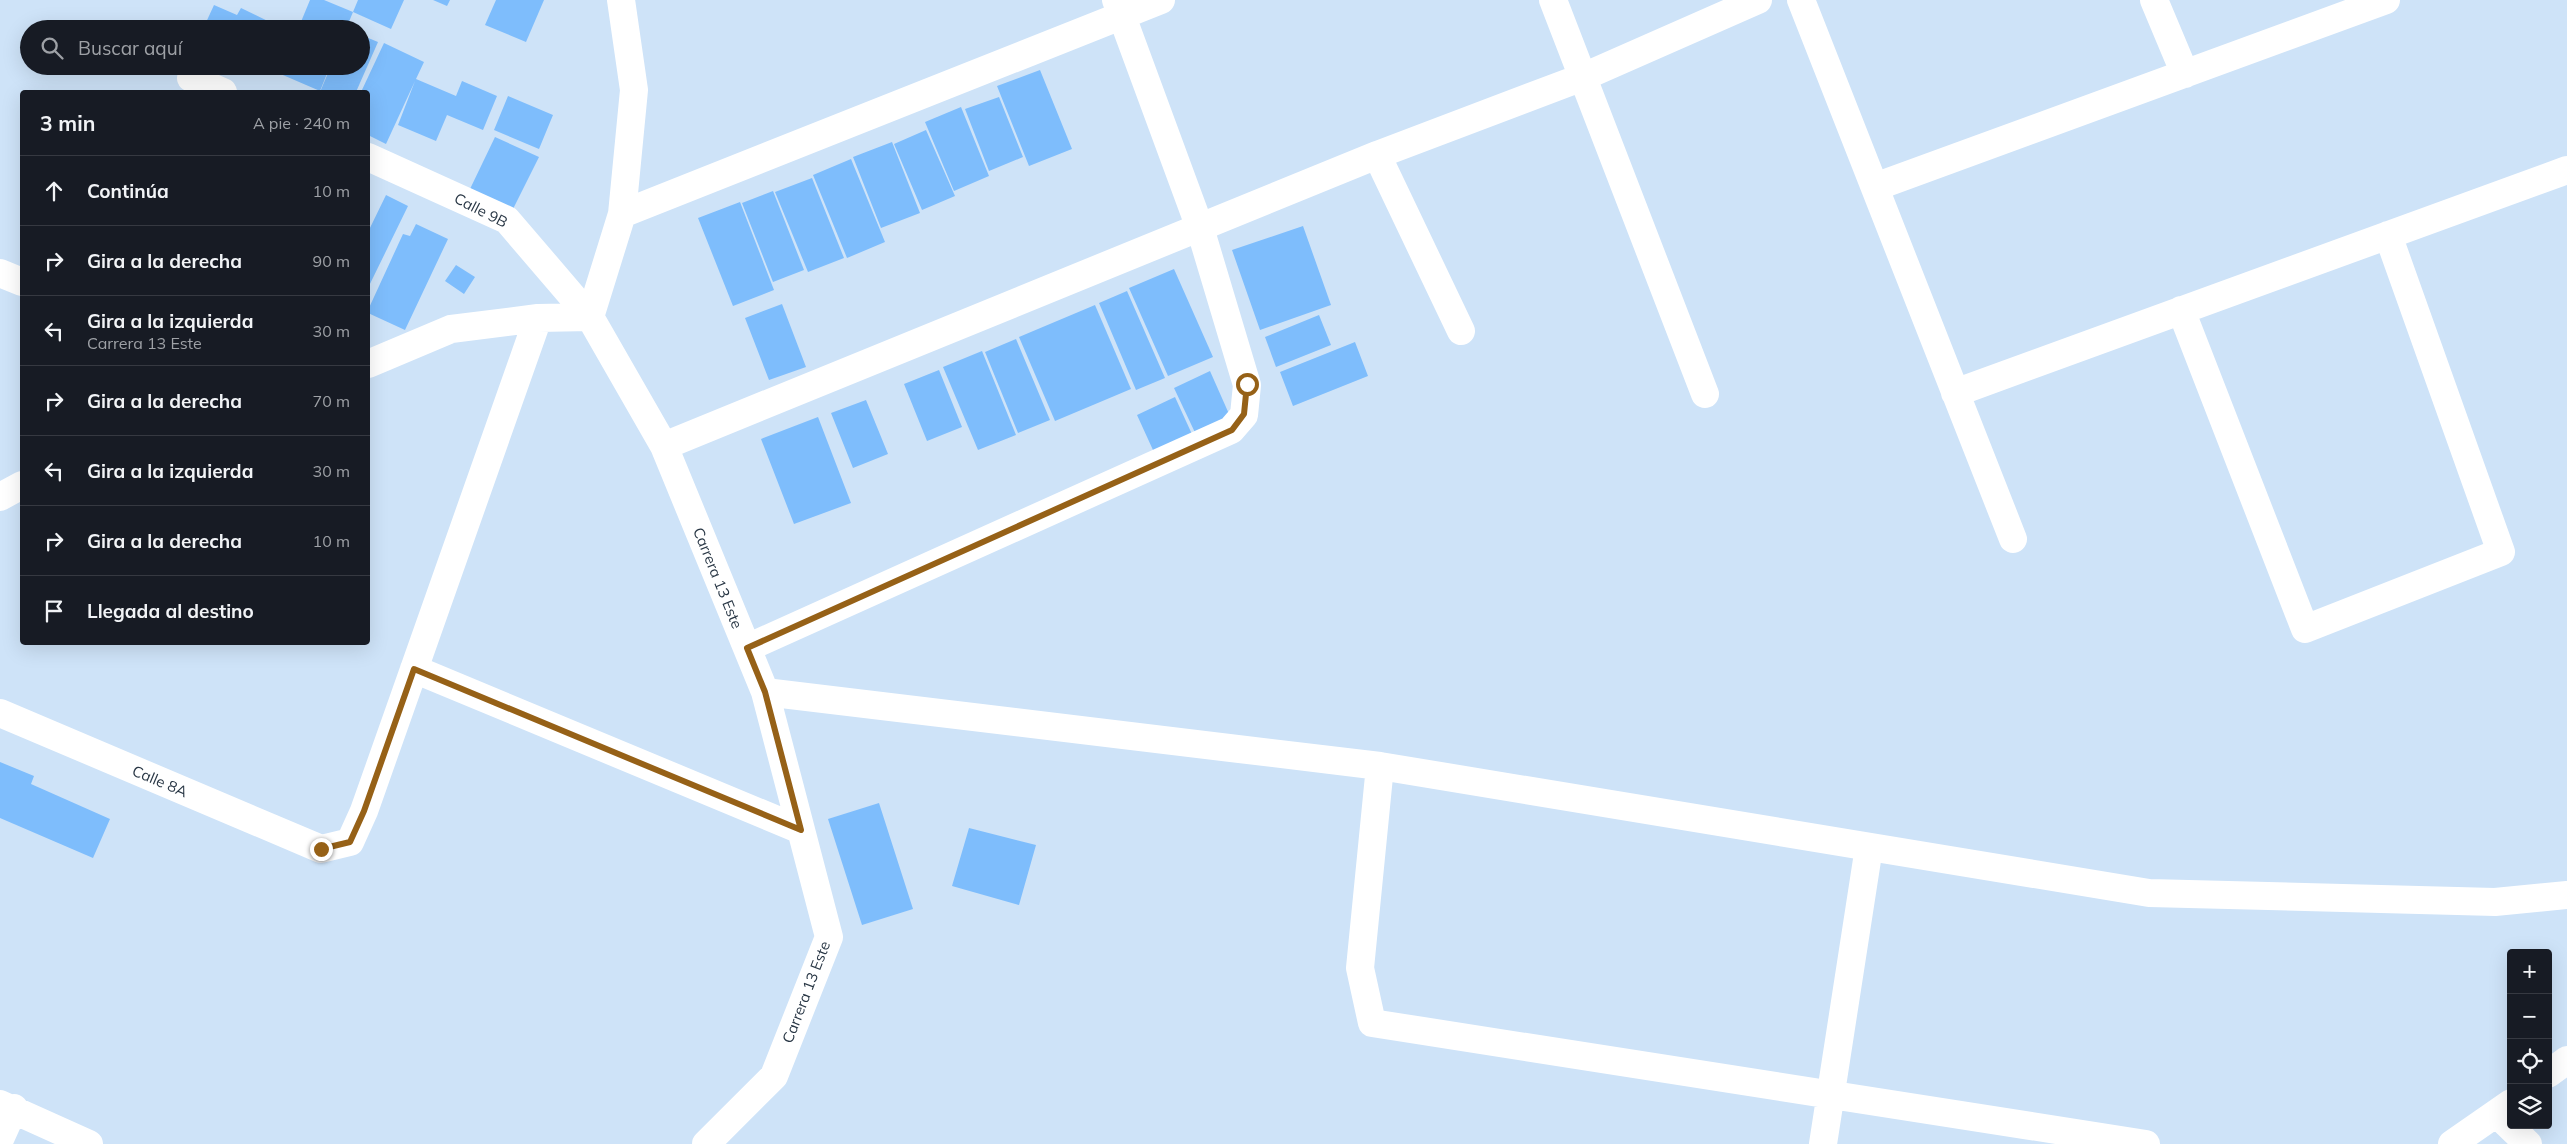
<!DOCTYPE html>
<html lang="es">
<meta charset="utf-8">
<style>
body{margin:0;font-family:Mulish,sans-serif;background:#20242c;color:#f1f3f6}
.controls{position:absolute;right:15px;bottom:15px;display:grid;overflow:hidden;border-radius:5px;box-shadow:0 5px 20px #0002}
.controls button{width:45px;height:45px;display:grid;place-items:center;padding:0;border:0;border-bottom:1px solid #363941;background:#171b24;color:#f1f3f6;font:25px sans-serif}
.stop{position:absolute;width:15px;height:15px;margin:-11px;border:4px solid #966117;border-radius:50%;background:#fff}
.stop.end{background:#966117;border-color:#fff;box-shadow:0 1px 5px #0008}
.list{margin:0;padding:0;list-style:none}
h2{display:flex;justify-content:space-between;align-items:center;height:65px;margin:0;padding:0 20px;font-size:21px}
h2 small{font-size:16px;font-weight:400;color:#9ea1a6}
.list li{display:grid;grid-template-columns:32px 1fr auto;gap:15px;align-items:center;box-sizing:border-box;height:70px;padding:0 20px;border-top:1px solid #363941}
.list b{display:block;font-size:19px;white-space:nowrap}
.list p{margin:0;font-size:16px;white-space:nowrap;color:#9ea1a6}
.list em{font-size:16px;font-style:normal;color:#9ea1a6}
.icon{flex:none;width:28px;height:28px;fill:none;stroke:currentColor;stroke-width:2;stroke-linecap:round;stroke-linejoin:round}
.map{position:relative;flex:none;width:2567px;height:1144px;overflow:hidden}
.search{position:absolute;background:#171b24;box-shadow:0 5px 20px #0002;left:20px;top:20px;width:350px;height:55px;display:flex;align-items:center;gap:12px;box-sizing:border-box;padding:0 18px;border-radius:28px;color:#9ea1a6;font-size:19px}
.panel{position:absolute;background:#171b24;box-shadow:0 5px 20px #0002;left:20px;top:90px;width:350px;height:555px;border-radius:5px}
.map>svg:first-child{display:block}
.building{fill:#7ebdfc}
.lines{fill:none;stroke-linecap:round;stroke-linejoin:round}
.minor{stroke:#fff;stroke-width:28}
.route{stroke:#966117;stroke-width:6}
.labels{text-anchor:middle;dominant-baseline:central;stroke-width:5;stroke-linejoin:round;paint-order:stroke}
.street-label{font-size:15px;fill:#293745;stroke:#fff}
</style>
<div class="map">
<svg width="2567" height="1144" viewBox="0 0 2567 1144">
<rect width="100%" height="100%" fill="#cee3f8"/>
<!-- building -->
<path class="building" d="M310 0H324L353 12 346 29H298Z
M358 0H404L391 29 353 12Z
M433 0H450L447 6Z
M496 0H544L526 42 485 25Z
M214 5 237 15 241 8 284 29H203Z
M361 35 378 42 356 92H320L331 66H361Z
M384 43 424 62 416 79 456 96 462 81 497 96 483 130 447 115 436 141 398 125 415 81 386 144 368 135V92H361Z
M262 66H330L320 91Z
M1040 70 1072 149 1029 166 997 86Z
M508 96 553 115 539 149 494 130Z
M999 97 1023 157 989 171 965 109Z
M961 107 989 176 954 191 925 122Z
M926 130 955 196 922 210 894 144Z
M495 137 539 157 513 209 470 189Z
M892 142 920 213 881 228 853 157Z
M851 159 885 242 847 258 813 175Z
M812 178 844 258 808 272 775 192Z
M773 191 804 270 773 282 742 203Z
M386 195 408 206 368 288V232Z
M740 202 774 290 733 306 698 218Z
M416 224 448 239 405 330 368 313V310L403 234 410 236Z
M1303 226 1331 305 1260 330 1232 250Z
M456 265 475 277 464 294 445 281Z
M1174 269 1213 357 1168 376 1129 288Z
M1127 291 1165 378 1136 390 1099 303Z
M782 304 806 367 769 380 745 318Z
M1095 305 1131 389 1055 421 1019 337Z
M1319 315 1331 345 1276 367 1265 337Z
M1016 339 1050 420 1018 433 985 352Z
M1355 342 1368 376 1293 406 1280 372Z
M982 351 1016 435 978 450 943 367Z
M939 370 962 427 927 441 904 384Z
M1210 371 1233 423 1199 441 1174 388Z
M1175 397 1196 443 1158 461 1137 415Z
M866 400 888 454 853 468 831 413Z
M818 417 851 503 794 524 761 439Z
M0 762 34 776 31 784 110 819 93 858 0 818Z
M879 803 913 909 862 925 828 819Z
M969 828 1036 845 1019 905 952 886Z"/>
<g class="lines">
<!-- minor -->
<path class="minor" d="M1553 0 1705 394
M1801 0 2013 539
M2154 0 2185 74
M191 78 223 92
M1377 155 1461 331
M368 157 507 220 590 317 664 446 765 692 829 937 774 1076 706 1144
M1875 187 2386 0
M622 214 1161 0
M0 273 22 282
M2181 310 2305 629 2501 552 2388 235
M590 317 622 214 634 90 621 0
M368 364 451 329 538 318 590 317
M1955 393 2567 170
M664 446 1377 155 1583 77 1758 0
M0 497 22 485
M747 648 1231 430 1244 415 1247 385 1200 228 1116 0
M414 669 801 830
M765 692 1380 766 2149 893 2495 902 2567 895
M0 713 321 849 350 842 364 811 538 318
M1380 766 1360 968 1372 1023 2146 1144
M2548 1074 2567 1060
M0 1104 89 1144
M2497 1114 2528 1144
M0 1139 14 1108
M1823 1144 1869 847
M2452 1144 2511 1103"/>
</g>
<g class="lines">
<!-- route -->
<path class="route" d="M321 849 350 842 364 811 414 669 801 830 765 692 747 648 1232 430 1244 414 1247 384"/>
</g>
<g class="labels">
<!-- street labels -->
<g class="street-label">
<text transform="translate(481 210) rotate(27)">Calle 9B</text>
<text transform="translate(718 578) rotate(68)">Carrera 13 Este</text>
<text transform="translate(160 781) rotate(23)">Calle 8A</text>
<text transform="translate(806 992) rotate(-69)">Carrera 13 Este</text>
</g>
</g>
</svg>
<div class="controls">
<button>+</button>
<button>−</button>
<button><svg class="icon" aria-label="locate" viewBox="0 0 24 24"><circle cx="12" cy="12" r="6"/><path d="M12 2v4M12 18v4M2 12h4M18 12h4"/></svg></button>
<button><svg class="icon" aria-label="layers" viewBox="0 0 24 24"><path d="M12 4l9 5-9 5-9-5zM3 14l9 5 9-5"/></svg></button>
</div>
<div class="stop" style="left:1247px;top:384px"></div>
<div class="stop end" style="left:321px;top:849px"></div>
<div class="search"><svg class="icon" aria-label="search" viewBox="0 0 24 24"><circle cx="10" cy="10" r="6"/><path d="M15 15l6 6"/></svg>Buscar aquí</div>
<section class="panel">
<h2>3 min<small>A pie · 240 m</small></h2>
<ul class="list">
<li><svg class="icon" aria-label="ahead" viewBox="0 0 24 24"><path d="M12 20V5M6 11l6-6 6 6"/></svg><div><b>Continúa</b></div><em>10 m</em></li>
<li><svg class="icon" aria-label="right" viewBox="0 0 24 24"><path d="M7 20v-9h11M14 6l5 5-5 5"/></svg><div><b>Gira a la derecha</b></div><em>90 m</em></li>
<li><svg class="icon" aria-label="left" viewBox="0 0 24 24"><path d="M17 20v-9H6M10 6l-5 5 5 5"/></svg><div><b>Gira a la izquierda</b><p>Carrera 13 Este</p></div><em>30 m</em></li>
<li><svg class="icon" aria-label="right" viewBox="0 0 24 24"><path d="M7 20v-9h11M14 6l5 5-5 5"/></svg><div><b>Gira a la derecha</b></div><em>70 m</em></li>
<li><svg class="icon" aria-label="left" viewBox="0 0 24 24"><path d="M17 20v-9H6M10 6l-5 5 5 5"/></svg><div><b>Gira a la izquierda</b></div><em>30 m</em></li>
<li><svg class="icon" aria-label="right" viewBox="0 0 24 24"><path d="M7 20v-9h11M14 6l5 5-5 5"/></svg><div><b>Gira a la derecha</b></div><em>10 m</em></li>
<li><svg class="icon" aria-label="arrive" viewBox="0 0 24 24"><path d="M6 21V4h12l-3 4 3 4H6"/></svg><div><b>Llegada al destino</b></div></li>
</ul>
</section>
</div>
